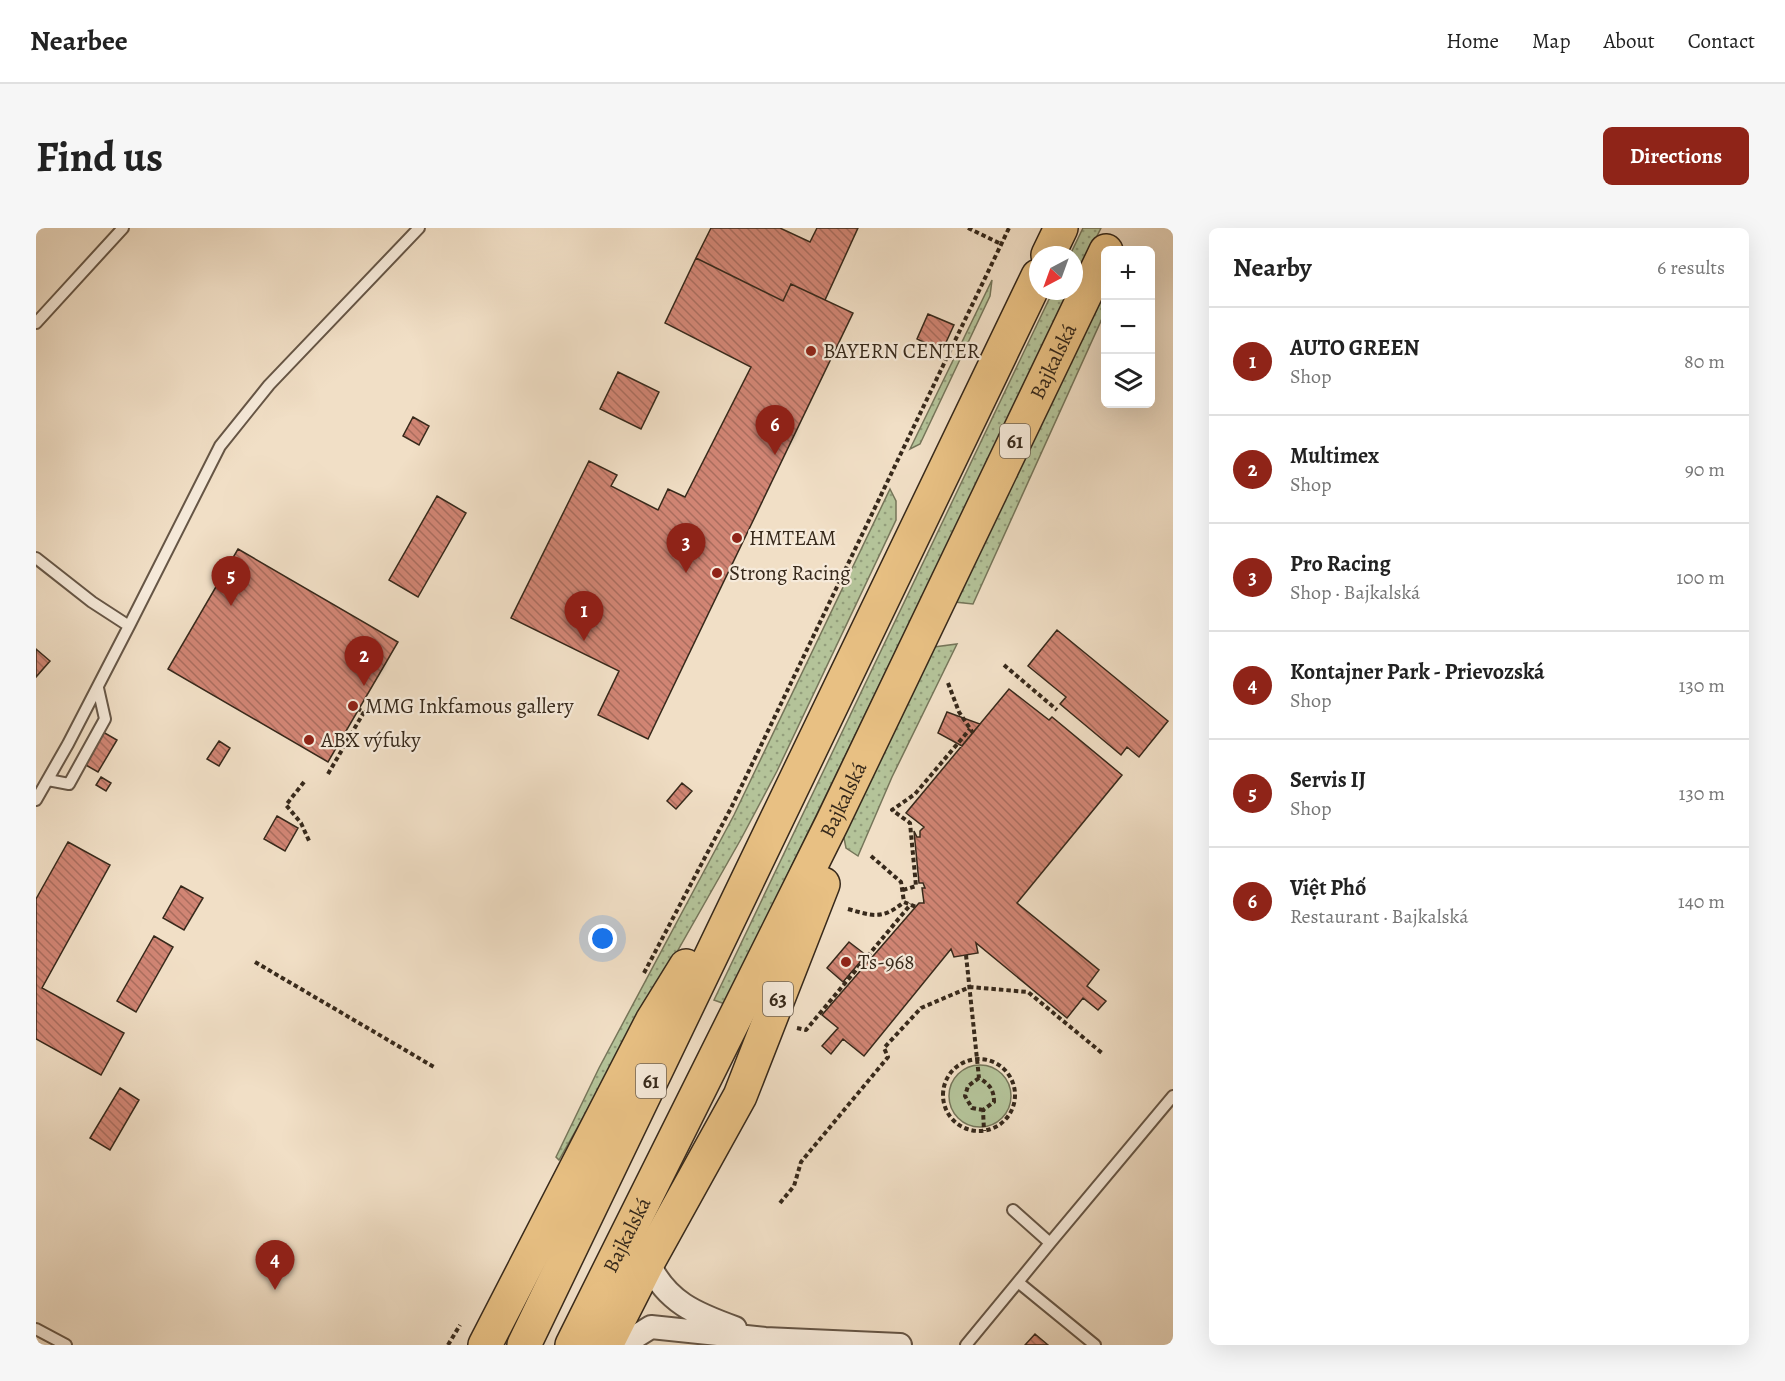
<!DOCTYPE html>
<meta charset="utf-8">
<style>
body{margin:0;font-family:Alegreya,serif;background:#f6f6f6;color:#222}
.controls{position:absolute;right:18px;top:18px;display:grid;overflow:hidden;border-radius:9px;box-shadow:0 6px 24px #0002}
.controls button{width:54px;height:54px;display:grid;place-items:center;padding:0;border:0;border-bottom:2px solid #e0e0e0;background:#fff;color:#222;font:30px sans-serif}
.compass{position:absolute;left:993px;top:18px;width:54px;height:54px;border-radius:50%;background:#fff;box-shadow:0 6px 24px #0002;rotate:221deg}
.you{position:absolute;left:567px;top:711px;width:21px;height:21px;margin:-15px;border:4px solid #fff;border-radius:50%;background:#1a73e8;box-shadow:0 0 0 9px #1a73e833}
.badge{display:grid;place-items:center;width:39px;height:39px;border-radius:50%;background:#8f2418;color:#fff;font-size:20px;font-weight:700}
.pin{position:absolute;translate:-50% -50px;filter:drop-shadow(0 2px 3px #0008)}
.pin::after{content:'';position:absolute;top:32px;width:21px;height:18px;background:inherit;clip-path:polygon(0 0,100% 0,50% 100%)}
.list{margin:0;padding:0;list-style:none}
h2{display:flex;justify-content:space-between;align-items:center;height:78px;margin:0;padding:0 24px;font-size:26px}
h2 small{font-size:20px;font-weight:400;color:#767676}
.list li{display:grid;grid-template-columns:39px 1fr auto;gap:18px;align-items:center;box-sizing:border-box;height:108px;padding:0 24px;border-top:2px solid #e0e0e0}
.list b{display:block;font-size:22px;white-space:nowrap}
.list p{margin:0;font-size:20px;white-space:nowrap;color:#767676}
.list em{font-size:20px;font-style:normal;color:#767676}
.icon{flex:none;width:33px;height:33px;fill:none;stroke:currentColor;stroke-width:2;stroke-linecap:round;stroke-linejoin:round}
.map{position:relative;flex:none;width:1137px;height:1117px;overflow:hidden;border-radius:9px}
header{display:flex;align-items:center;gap:36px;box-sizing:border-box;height:84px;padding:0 30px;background:#fff;border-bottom:2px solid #e0e0e0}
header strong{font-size:28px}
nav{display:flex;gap:33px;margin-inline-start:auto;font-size:21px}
.intro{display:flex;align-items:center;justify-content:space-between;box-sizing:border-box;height:144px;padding:0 36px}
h1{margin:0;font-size:42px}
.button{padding:15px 27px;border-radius:9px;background:#8f2418;color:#fff;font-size:21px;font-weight:700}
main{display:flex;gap:36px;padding:0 36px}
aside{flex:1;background:#fff;border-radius:9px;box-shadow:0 6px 24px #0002}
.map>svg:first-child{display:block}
.grass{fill:url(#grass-dots);stroke:#76765a;stroke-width:1.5}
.park{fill:#b4c399;stroke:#76765a;stroke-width:1.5}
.building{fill:url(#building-back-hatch);stroke:#37291b;stroke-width:1.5}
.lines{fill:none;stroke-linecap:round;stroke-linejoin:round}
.lane-casing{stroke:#665646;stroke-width:14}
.street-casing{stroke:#665646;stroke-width:26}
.primary-casing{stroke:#37291b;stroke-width:36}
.path{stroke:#37291b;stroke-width:4;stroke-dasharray:4.5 3;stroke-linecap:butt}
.lane{stroke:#f6eada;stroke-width:10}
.street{stroke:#f6eada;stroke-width:22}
.primary{stroke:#e8c083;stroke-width:33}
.poi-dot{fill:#8f2418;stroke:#f6eada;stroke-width:2}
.labels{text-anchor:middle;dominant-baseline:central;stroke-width:4.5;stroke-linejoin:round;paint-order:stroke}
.shield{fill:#f6eada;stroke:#706354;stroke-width:1.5}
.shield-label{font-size:20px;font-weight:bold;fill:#37291b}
.poi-label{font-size:21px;fill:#37291b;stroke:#f6eada;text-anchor:start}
.street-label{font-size:21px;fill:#37291b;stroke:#f6eada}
</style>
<header>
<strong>Nearbee</strong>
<nav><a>Home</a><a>Map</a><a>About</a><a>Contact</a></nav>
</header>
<div class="intro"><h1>Find us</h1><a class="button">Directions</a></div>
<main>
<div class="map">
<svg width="1137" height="1117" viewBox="0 0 1137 1117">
<defs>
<pattern id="grass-dots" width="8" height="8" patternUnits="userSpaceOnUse" patternTransform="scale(1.5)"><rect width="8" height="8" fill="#b4c399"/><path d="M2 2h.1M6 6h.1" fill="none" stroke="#939e7c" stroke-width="1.8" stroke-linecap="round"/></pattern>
<pattern id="building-back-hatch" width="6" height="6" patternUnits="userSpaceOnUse" patternTransform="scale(1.5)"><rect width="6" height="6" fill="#d18574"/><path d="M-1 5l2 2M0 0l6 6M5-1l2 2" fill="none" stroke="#aa6d5e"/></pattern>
</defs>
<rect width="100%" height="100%" fill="#f1dfc6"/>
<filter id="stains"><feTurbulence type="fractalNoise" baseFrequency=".00333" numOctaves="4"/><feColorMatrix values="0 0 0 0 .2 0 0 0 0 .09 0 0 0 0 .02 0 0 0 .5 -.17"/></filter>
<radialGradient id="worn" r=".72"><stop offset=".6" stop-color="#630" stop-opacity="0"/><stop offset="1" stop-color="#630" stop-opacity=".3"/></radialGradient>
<!-- grass -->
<path class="grass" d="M1047 0H1065L1038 55V27H1034Z
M956 52 954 68 884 216 874 221Z
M1069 55V84L937 376 919 374Z
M1017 63H1034L689 776 678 772Z
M854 261 860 273V292L741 543 705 611 523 932 520 929 563 840 698 587Z
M921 416 856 549 822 628 810 620 807 605 898 419Z"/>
<!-- park -->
<path class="park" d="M913 868a31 31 0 1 1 62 0a31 31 0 1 1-62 0Z"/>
<!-- building -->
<path class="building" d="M675 0H744L774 14 781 0H822L789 72 755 56 747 73 660 30Z
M660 30 747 73 755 56 817 85 612 511 562 487 583 443 475 390 553 233 581 247 575 258 622 282 632 261 649 269 715 139 629 95Z
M892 86 918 97 906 123 881 111Z
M582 144 623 164 605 201 564 181Z
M377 189 393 198 383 217 367 208Z
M401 268 430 285 382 369 353 352Z
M202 321 362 414 292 534 132 441Z
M1021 402 1132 493 1103 529 1091 519 1085 527 1024 476 1030 469 992 438Z
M0 421 14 433 0 449Z
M973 461 1013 492 1016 489 1086 547 981 675 1063 742 1051 758 1070 773 1062 782 1047 770 1031 790 940 715 942 725 918 729 915 721 828 828 807 811 795 826 786 818 802 800 786 787 883 675H888L886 660H889L887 655H883L878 603 881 609H884V603L888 599 870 585Z
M911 484 944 496 926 518 902 505Z
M60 500 81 512 62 544 41 532Z
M183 513 194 520 183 538 171 531Z
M65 549 75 555 70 563 60 557Z
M646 555 656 563 640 581 631 573Z
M241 588 262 600 249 623 228 611Z
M32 614 74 637 6 760 88 805 65 847 0 811V671Z
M145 658 167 670 148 702 127 690Z
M118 708 137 719 100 784 81 773Z
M813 714 830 727 807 754 791 740Z
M84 860 103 872 74 922 54 910Z
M999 1106 1012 1117H989Z"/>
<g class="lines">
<defs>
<path id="lane" d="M0 95 87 0
M0 330 56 374 93 398 184 218 233 157 383 0
M12 552 33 556 69 491 62 460
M0 572 32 516 93 398
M977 982 1014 1015 982 1054
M1014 1015 1137 868
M0 1101 30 1117
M930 1117 982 1054 1059 1117"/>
<path id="street" d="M612 1034C630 1074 660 1086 699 1100
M586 1117 615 1099 729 1111 864 1117"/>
<g id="primary">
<path d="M1012 27 1025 0"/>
<path d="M449 1117 616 793 650 738"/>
<path d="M488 1117 1002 48"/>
<path id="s1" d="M536 1117 796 595 1070 23"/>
<path d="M570 1117 612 1034 704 868 787 656"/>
</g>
</defs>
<!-- lane casing -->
<use href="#lane" class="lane-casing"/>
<!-- street casing -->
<use href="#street" class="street-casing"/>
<!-- primary casing -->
<use href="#primary" class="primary-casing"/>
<!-- path -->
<path class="path" d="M932 0 965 16
M968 437 1021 482
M912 455 923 484 937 505
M292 546 328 484 322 481
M268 554 250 577 265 595 274 615
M835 628 865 654 868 674 880 679
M867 662 880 658 874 595 856 582 879 566 934 501
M812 681C837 688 846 692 868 674
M930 727 943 850C953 856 958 861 958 874L947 882 948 903
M219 734 398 839
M608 745 695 580 973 0
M761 800 770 802 875 676
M907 867a36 36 0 1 1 72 0a36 36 0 1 1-72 0Z
M943 850 932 858 929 868 936 880 947 882
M744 975 758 958 765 934 852 829 848 820 885 780 934 759 992 764 1066 825
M412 1117 424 1097"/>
<!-- lane -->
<use href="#lane" class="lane"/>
<!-- street -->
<use href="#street" class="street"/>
<!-- primary -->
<use href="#primary" class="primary"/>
</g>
<!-- markers -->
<g class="poi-dot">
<circle cx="775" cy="123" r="6"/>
<circle cx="701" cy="310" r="6"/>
<circle cx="681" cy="345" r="6"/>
<circle cx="317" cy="478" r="6"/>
<circle cx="273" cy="512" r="6"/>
<circle cx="810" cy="734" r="6"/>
</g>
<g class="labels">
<!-- shield labels -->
<g class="shield">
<rect x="964" y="196" width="30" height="34" rx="4.5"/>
<rect x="727" y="754" width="30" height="34" rx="4.5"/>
<rect x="600" y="836" width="30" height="34" rx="4.5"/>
</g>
<g class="shield-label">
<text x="979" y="213">61</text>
<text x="742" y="771">63</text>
<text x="615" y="853">61</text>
</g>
<!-- poi labels -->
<g class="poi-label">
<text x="787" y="123">BAYERN CENTER</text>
<text x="713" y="310">HMTEAM</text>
<text x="693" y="345">Strong Racing</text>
<text x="329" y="478">MMG Inkfamous gallery</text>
<text x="285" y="512">ABX výfuky</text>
<text x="822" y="734">Ts-968</text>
</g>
<!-- street labels -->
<g class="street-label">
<text stroke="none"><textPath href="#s1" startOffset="1095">Bajkalská</textPath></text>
<text stroke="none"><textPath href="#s1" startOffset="609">Bajkalská</textPath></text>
<text stroke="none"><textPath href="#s1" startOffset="123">Bajkalská</textPath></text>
</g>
</g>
<rect width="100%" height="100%" filter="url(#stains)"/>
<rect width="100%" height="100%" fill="url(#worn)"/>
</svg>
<div class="controls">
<button>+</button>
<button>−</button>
<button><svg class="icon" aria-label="layers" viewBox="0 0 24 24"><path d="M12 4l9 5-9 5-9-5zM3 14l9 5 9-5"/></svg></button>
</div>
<svg class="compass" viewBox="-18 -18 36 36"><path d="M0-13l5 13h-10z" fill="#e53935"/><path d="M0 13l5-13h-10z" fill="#767676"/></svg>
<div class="you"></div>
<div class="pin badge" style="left:548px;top:413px">1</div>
<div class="pin badge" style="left:328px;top:458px">2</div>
<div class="pin badge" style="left:650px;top:345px">3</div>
<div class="pin badge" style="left:239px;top:1062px">4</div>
<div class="pin badge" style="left:195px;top:378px">5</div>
<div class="pin badge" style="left:739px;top:227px">6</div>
</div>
<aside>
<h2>Nearby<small>6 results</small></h2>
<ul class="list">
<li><span class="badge">1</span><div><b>AUTO GREEN</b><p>Shop</p></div><em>80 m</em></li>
<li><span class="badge">2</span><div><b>Multimex</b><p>Shop</p></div><em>90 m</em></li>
<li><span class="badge">3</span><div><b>Pro Racing</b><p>Shop · Bajkalská</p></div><em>100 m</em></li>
<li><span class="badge">4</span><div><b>Kontajner Park - Prievozská</b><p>Shop</p></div><em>130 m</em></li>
<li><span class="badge">5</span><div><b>Servis IJ</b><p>Shop</p></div><em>130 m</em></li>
<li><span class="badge">6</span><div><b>Việt Phố</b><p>Restaurant · Bajkalská</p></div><em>140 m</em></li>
</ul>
</aside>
</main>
